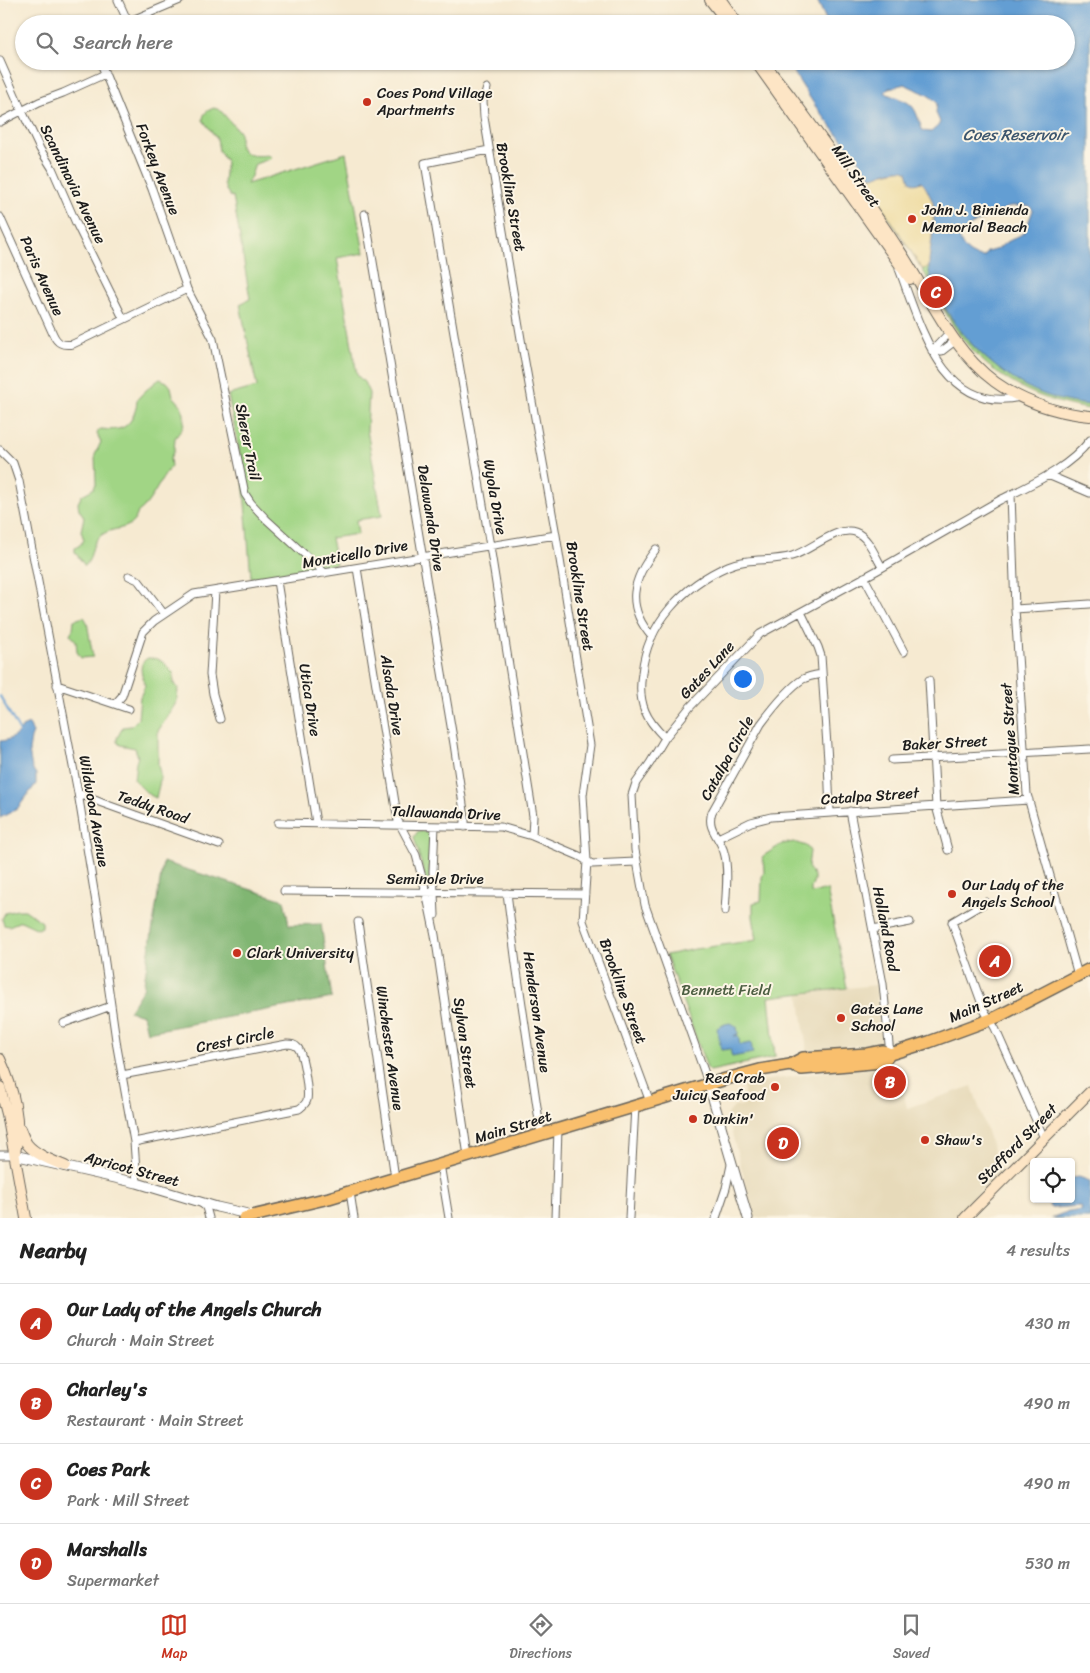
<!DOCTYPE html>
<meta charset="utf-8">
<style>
body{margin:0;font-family:Sriracha,sans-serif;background:#f2f2f2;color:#222}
.controls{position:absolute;right:15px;bottom:15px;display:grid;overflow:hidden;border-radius:5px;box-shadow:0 1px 4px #0004}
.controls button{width:45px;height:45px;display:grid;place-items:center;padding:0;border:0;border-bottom:1px solid #e0e0e0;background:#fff;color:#222;font:25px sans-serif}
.you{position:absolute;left:742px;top:678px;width:18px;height:18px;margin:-12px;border:4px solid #fff;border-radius:50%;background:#1a73e8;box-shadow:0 0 0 8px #1a73e833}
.badge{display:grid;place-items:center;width:32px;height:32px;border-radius:50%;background:#c8321e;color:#fff;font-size:16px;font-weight:700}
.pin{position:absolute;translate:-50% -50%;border:2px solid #fff;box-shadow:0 1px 5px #0006}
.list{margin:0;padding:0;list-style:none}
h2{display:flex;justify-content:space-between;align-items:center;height:65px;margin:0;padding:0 20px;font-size:21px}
h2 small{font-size:16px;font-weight:400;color:#767676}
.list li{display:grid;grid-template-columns:32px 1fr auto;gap:15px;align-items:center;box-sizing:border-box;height:80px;padding:0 20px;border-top:1px solid #e0e0e0}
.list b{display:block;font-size:19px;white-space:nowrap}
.list p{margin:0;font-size:16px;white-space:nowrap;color:#767676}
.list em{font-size:16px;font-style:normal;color:#767676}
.icon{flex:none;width:28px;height:28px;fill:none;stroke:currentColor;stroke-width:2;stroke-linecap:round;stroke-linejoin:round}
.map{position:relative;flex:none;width:1090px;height:1218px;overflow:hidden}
.search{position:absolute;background:#fff;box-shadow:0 1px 4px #0004;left:15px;right:15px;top:15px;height:55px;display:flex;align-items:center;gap:12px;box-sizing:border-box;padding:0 18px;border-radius:28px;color:#767676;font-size:19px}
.sheet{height:385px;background:#fff}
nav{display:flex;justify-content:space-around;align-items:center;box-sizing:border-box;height:70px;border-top:1px solid #e0e0e0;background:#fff;font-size:14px;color:#767676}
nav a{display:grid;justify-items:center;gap:2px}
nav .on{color:#c8321e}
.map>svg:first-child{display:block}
.built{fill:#e7daba}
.green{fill:#a1d585;stroke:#5e7850}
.forest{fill:#80b672;stroke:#4e6947}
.sand{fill:#eeda9e;stroke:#857b5d}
.water{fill:#639ed3;stroke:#405d78;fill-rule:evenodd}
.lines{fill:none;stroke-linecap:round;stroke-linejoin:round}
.stream{stroke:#639ed3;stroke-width:2}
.minor-casing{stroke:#68645b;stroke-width:9}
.tertiary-casing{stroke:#68645b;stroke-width:11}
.secondary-casing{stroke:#68645b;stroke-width:12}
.trunk-casing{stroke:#68645b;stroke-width:14}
.minor{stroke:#fff;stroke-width:7}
.tertiary{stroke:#fff;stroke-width:9}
.secondary{stroke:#fde5c5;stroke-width:10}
.trunk{stroke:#f9bf6d;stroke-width:11}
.poi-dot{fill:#c8321e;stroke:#fcf5e5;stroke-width:2}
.labels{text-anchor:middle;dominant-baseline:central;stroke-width:4;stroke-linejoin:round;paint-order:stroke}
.poi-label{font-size:15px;fill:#1c1c1c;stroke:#fcf5e5;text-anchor:start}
.street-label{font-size:15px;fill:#1c1c1c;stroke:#fcf5e5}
.park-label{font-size:15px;fill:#4b5d41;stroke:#fcf5e5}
.water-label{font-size:16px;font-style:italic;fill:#3c566e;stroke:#fcf5e5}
</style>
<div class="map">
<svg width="1090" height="1218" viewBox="0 0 1090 1218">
<rect width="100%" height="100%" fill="#fcf5e5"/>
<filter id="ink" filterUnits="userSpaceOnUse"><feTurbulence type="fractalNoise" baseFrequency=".02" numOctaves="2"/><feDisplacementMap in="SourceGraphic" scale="10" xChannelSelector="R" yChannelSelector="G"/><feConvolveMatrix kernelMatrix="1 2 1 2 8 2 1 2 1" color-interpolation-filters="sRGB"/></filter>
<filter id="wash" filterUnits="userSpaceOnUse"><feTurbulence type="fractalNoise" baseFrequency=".0096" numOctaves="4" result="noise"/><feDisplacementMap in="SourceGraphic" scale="20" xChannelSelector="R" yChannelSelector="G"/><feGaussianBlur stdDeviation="1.12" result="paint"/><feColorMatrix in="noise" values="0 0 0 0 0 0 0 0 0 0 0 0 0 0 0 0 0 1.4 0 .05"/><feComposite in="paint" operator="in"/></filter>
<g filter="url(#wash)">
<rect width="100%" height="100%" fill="#f6ead1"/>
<!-- built -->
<path class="built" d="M876 985 881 1043 807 1051 799 993Z
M897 1065 907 1108 972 1086 1000 1171 953 1218H755L727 1115 734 1107 745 1105 743 1084 823 1072Z"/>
<!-- green -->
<path class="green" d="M214 108 220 110 240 133V148C247 157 258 156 269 155L272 158 255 164 251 176 247 184 346 153 364 253 337 258 357 375 364 382 369 393 367 430 382 516 356 520 358 534 331 538 336 564 251 578 242 465 228 395 257 387 240 304 250 299 233 196 231 197 226 190 224 184 226 161 219 151 217 139 203 120C203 113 208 110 214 108Z
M898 170 915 184 930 277C954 344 1019 399 1090 405V409C1030 400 979 371 948 317 939 301 931 283 921 267 905 241 886 217 872 190L870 175Z
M160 379 167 382 171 387 173 396 181 405 184 414V423L182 429 175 438 174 451 170 458 171 467C159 480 152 503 138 512 132 534 114 524 99 537 90 545 93 558 85 566L75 552V548L80 545 84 540 81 531 84 517 79 509 78 503 82 495 93 489 96 484 95 455 101 442 97 434 98 431 101 429C120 431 130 429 136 408 137 405 136 403 137 400 140 395 155 382 160 379Z
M84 617 87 622 93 657 81 658 77 652 76 641 70 634 73 629 74 620Z
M148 658C164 658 162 663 173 672L174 684 178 688 177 701 168 716 158 731V766C163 777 158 787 156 798L148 794 134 780 136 762 138 757 135 748 120 745 117 742V738L123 727 131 726 138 719 140 697 145 686C142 676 137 663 148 658Z
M418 831H428L431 840 429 884 426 881 414 837Z
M794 842 806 846 810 851 808 867 814 876V880L811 888V893L827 890 847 988 769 997 775 1057 710 1071 707 1068 666 955 695 949 757 940 753 917V903L761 901 762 877 764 872 763 856 782 844Z
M17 910H25L42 922V927L38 929 21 921 9 926 4 925 2 919 5 913Z"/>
<!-- forest -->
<path class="forest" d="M163 862 284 900 289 925 321 924 332 998 147 1032 143 1015 129 1011 143 989Z"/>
<!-- sand -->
<path class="sand" d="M903 169 907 171 910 181 921 182 925 185 933 202V225L929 268 922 269 872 190 870 175 874 177 881 174Z"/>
<!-- water -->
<path class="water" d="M817 0H1090V405C1027 400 975 359 944 306 939 297 933 288 930 278 925 257 939 224 933 202 932 199 929 195 928 192 926 188 925 185 921 182L915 184 910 181 907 171C898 167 883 173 874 177L870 175 816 107 786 61H1066V24H828ZM905 84C916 91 928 92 937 103L936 113 940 122 938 126 931 132 923 131C916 116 918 105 900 99 895 96 891 97 885 92L889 88ZM1011 206H1029L1033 210 1025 232 1017 237 1005 243 998 249 987 252 984 257C971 257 962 249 959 236L971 225Z
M29 724 33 733 31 738 29 751 32 768 36 774V784L17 809 0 818V741C9 741 19 735 22 727Z
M730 1023 737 1027 738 1034 733 1036 738 1035 740 1045 751 1043 753 1053 732 1057 730 1049 721 1050 717 1028 725 1024Z
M1079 1177 1090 1181V1218H1051L1064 1213 1081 1210 1080 1206 1054 1208H1051L1049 1206 1052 1199H1071V1178Z"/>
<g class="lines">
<!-- stream -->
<path class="stream" d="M0 696 20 732"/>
</g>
</g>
<g filter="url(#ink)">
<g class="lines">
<defs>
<path id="minor" d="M118 0 128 22
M123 24 180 0
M0 61 22 111 40 149 52 168 76 223 123 318
M100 61 152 189 187 289 213 339 245 494 251 503 266 519 325 573
M487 88 483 101 484 117 523 351 556 535 590 745 583 795 587 861 583 921 650 1102
M0 122 39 102 63 93 105 74
M489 150 425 163 490 546 533 816 532 836
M365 214 454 744 465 818V827
M0 217 53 334C57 343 62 346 73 344L187 289
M899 269C920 324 942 415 1020 397
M949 333 932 351H942L955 341
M0 450 13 463 19 481 78 793 99 921 117 1047 134 1142 137 1183
M1048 475 1090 493
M1011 494 1015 609 1027 794 1078 975
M357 568 398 821 416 855 426 892 435 935 468 1156
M129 576 138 580 164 614
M864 577 904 652
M277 581 316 823
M215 591 210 675 213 694 220 719
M1015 609 1090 604
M801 612 818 647 821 656 828 761 830 812
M652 637C625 606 632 579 656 549
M929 680 936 806 948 850
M57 685 129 709
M115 704 122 696 143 632 154 621 194 594 556 535
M665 738C657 730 649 721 645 711 640 699 640 685 642 673 647 623 684 585 728 566 749 557 771 562 792 556 810 551 836 526 855 532 869 537 875 556 882 567
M892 760 1090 749
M78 793 102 803 219 845
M850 811 883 984 890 1054
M278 823 501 827 532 836 579 856 592 864 636 862
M718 838 751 822 771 817 1029 800
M284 891 585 894
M507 893 516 964 541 1134
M986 902 952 922 984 1010 995 1028 1044 1138
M725 911C726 894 729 868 724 852 720 837 706 829 712 812L761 724C770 712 790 687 803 679 809 676 816 675 822 674
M435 915 433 871 435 826
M358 922 395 1178
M873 929 910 922
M64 1023 111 1006
M122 1075 287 1044C291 1044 295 1044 298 1048 303 1054 309 1092 307 1100 306 1104 303 1106 299 1109L134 1142
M709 1085 645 905 635 850 632 795 636 783 650 763 665 738 690 707 760 634 876 571 1000 500C1032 484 1068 469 1090 440
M0 1155H14
M440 1164 449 1218
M350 1192 354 1218
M200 1202 206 1207 209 1218
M555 1218 558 1129
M629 1218 635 1106
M716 1218 726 1188 731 1165"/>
<path id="tertiary" d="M709 1085 748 1218
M14 1155 137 1183 217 1207 252 1215"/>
<path id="secondary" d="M710 0 729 24
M721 0 738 24
M755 61 910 279
M763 61C772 74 782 85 791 97 827 146 863 195 896 245 928 291 948 347 995 382 1023 402 1056 413 1090 416
M0 1059C13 1087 22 1123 15 1153
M0 1087 7 1114 26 1218
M20 1129C22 1134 24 1139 27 1144 36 1155 53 1161 65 1166
M965 1218 1090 1092"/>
<path id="trunk" d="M790 1065 802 1069 883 1062 890 1054 929 1042 997 1017 1090 969
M244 1218 329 1198 726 1079 760 1070 790 1065 803 1058 867 1054 883 1051 890 1054"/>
</defs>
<!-- minor casing -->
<use href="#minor" class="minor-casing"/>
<!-- tertiary casing -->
<use href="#tertiary" class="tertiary-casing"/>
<!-- secondary casing -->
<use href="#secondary" class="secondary-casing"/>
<!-- trunk casing -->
<use href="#trunk" class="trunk-casing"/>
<!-- minor -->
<use href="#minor" class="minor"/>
<!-- tertiary -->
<use href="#tertiary" class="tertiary"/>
<!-- secondary -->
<use href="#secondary" class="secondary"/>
<!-- trunk -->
<use href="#trunk" class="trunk"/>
</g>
</g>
<!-- markers -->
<g class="poi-dot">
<circle cx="367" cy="102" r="5"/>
<circle cx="912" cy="219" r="5"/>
<circle cx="952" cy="894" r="5"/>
<circle cx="237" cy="953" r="5"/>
<circle cx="841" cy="1018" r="5"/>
<circle cx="775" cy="1087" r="5"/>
<circle cx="693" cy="1119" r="5"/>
<circle cx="925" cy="1140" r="5"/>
</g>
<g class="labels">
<!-- poi labels -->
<g class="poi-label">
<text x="377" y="93">Coes Pond Village<tspan x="377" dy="17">Apartments</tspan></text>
<text x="922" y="210">John J. Binienda<tspan x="922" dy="17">Memorial Beach</tspan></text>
<text x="962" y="885">Our Lady of the<tspan x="962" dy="17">Angels School</tspan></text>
<text x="247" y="953">Clark University</text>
<text x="851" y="1009">Gates Lane<tspan x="851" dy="17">School</tspan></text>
<text x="765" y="1078" text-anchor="end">Red Crab<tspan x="765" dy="17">Juicy Seafood</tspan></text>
<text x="703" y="1119">Dunkin'</text>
<text x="935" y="1140">Shaw's</text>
</g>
<!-- street labels -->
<g class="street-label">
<text transform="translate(158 169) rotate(69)">Forkey Avenue</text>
<text transform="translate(856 176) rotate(55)">Mill Street</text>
<text transform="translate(73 184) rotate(64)">Scandinavia Avenue</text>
<text transform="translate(511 197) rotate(80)">Brookline Street</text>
<text transform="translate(42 276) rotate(66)">Paris Avenue</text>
<text transform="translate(248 442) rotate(79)">Sherer Trail</text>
<text transform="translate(495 497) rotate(80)">Wyola Drive</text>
<text transform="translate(431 518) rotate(81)">Delawanda Drive</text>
<text transform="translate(355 554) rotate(-10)">Monticello Drive</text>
<text transform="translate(580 596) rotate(81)">Brookline Street</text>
<text transform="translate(707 670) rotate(-47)">Gates Lane</text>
<text transform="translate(392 695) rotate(81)">Alsada Drive</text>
<text transform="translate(310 700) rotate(81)">Utica Drive</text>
<text transform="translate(1010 739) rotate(-94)">Montague Street</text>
<text transform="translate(945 743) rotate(-3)">Baker Street</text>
<text transform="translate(727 758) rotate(-61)">Catalpa Circle</text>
<text transform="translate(870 796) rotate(-4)">Catalpa Street</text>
<text transform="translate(153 807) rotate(19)">Teddy Road</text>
<text transform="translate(94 811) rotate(80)">Wildwood Avenue</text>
<text transform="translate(446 813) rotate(2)">Tallawanda Drive</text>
<text x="435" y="879">Seminole Drive</text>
<text transform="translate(886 929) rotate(79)">Holland Road</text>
<text transform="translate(623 991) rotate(70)">Brookline Street</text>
<text transform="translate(986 1002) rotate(-24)">Main Street</text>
<text transform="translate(537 1012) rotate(82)">Henderson Avenue</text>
<text transform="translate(235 1040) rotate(-11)">Crest Circle</text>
<text transform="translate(465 1043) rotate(82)">Sylvan Street</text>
<text transform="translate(390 1048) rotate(82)">Winchester Avenue</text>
<text transform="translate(513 1127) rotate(-17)">Main Street</text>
<text transform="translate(1017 1144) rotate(-45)">Stafford Street</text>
<text transform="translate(132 1169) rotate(15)">Apricot Street</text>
</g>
<!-- park labels -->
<g class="park-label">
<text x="726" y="990">Bennett Field</text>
</g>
<!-- water labels -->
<g class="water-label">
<text x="1015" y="134">Coes Reservoir</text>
</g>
</g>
</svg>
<div class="controls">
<button><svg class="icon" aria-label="locate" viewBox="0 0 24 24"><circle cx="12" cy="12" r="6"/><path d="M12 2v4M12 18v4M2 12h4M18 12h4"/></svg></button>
</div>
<div class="you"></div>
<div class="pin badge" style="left:995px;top:961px">A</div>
<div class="pin badge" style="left:890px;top:1082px">B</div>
<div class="pin badge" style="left:936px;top:292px">C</div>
<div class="pin badge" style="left:783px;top:1143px">D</div>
<div class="search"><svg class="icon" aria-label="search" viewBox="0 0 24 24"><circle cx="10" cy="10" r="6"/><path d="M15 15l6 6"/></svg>Search here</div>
</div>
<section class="sheet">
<h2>Nearby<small>4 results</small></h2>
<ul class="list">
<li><span class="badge">A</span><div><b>Our Lady of the Angels Church</b><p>Church · Main Street</p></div><em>430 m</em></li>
<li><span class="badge">B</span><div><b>Charley's</b><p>Restaurant · Main Street</p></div><em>490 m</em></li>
<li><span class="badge">C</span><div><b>Coes Park</b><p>Park · Mill Street</p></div><em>490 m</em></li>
<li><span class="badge">D</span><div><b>Marshalls</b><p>Supermarket</p></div><em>530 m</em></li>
</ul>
</section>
<nav>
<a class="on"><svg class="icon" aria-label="map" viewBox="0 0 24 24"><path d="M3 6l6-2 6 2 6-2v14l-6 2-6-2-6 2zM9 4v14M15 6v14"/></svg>Map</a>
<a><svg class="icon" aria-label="directions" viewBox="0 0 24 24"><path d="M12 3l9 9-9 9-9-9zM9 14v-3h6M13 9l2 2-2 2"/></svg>Directions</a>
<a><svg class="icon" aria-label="saved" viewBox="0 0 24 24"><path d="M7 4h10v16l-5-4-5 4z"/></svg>Saved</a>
</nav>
